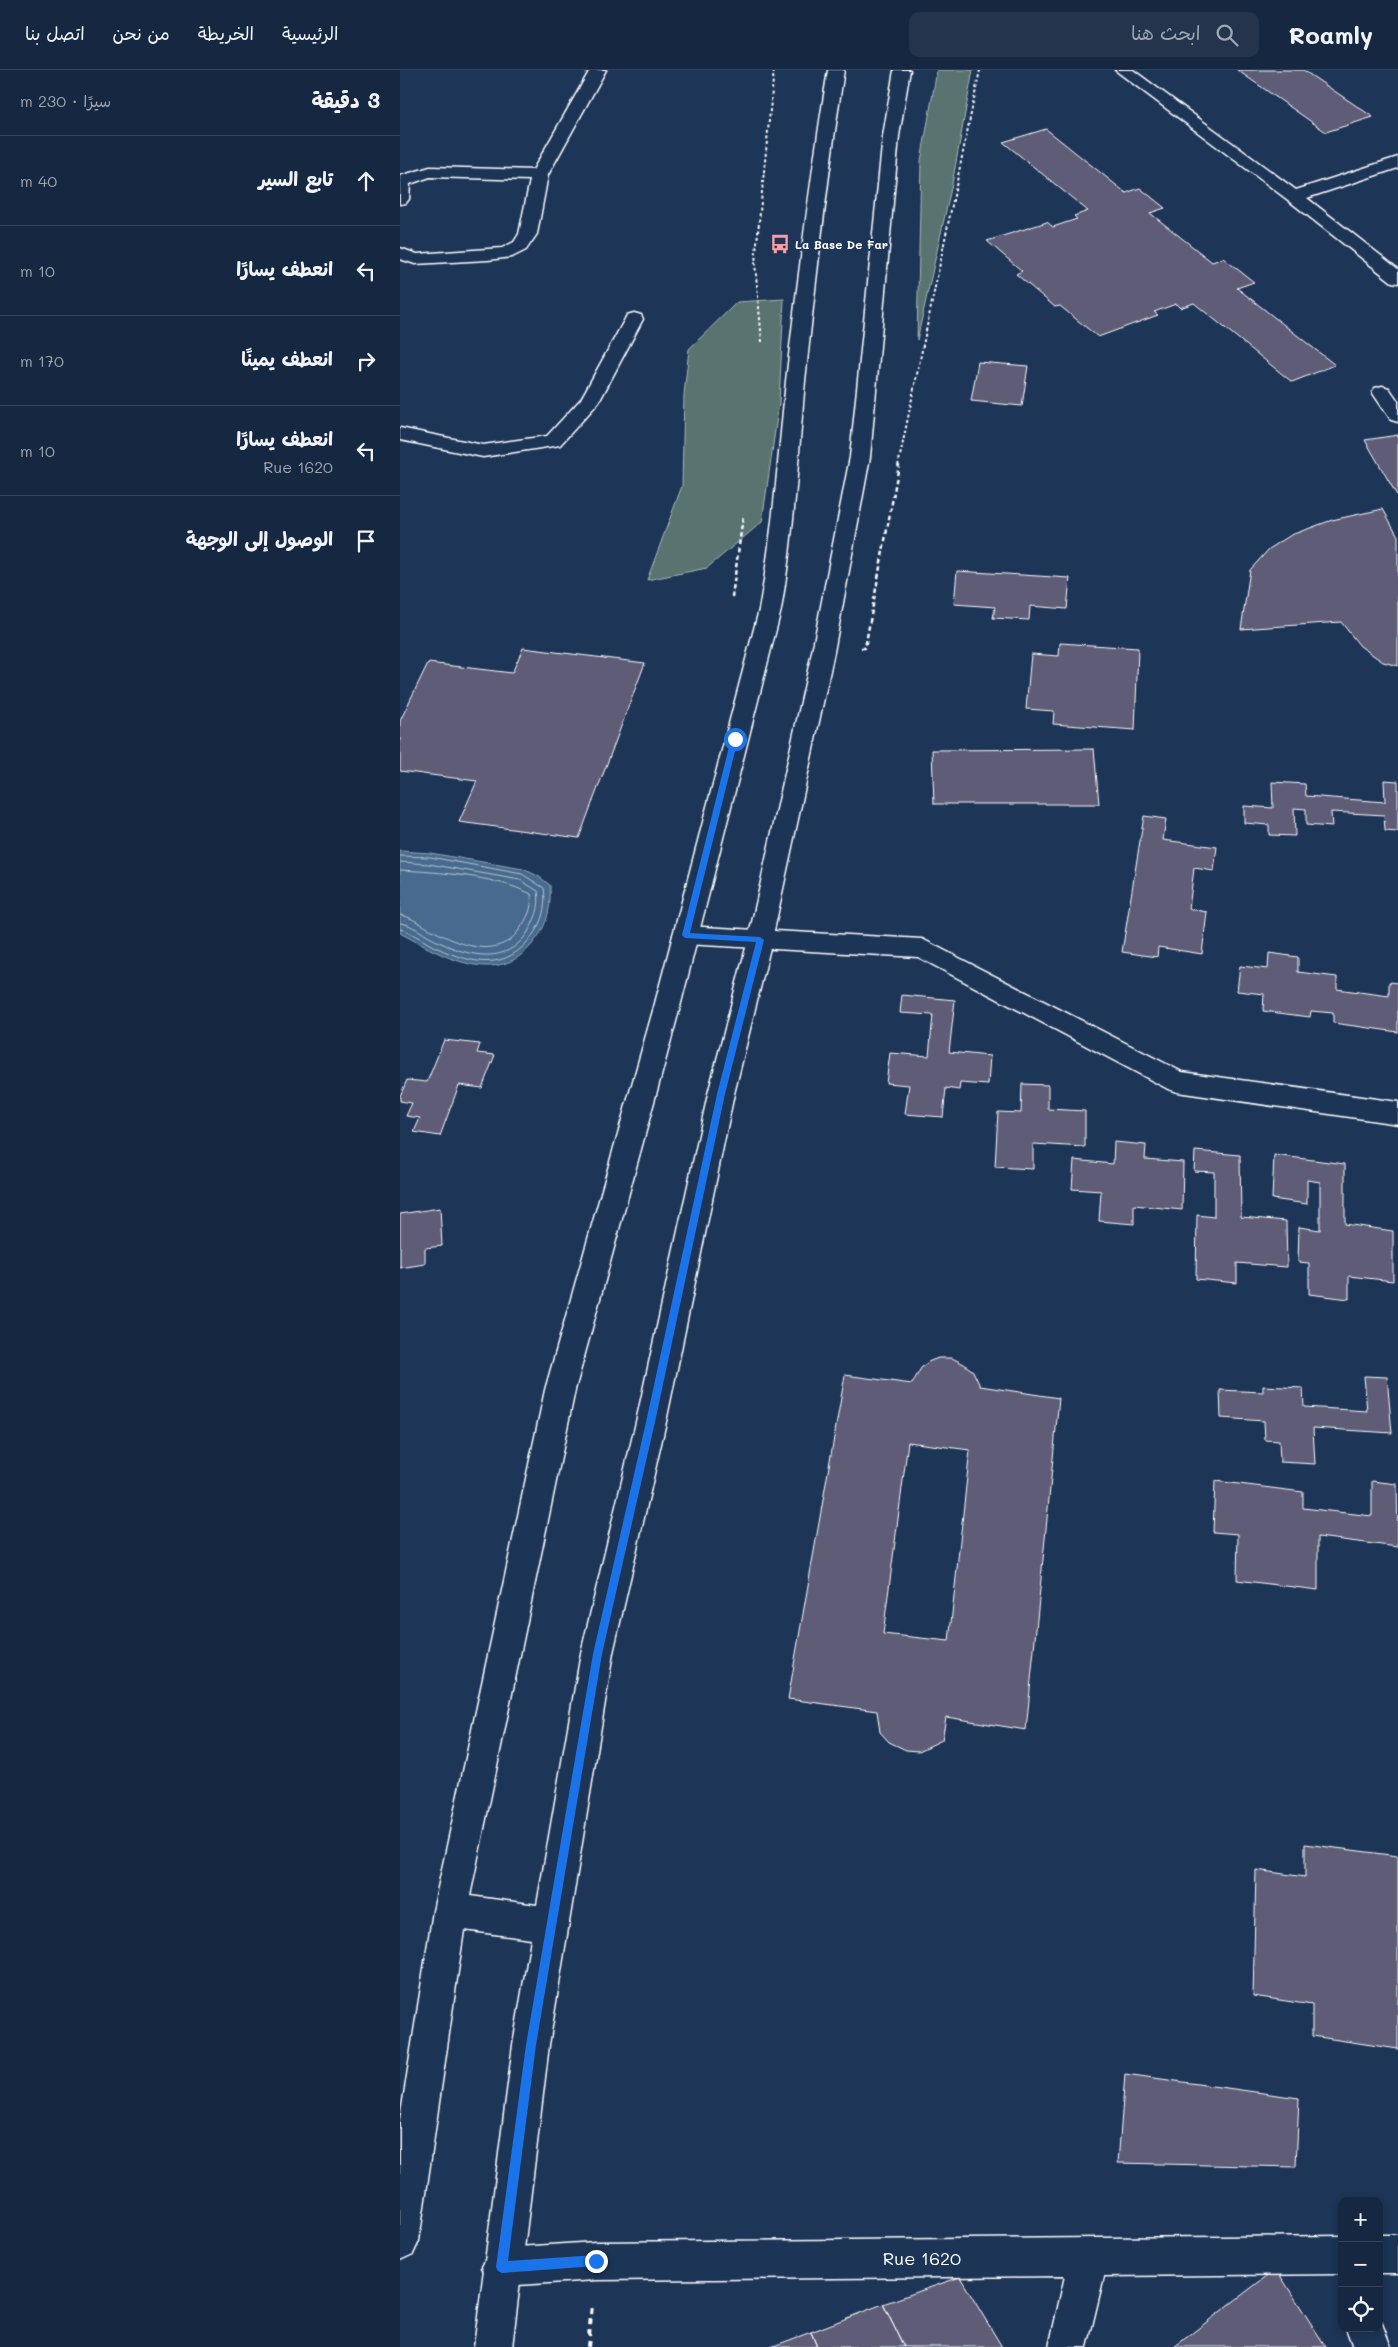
<!DOCTYPE html>
<html lang="ar">
<meta charset="utf-8">
<style>
body{margin:0;font-family:Mali,"Playpen Sans Arabic",sans-serif;background:#23344c;color:#f1f3f6;direction:rtl}
.controls{position:absolute;right:15px;bottom:15px;display:grid;overflow:hidden;border-radius:10px;box-shadow:0 2px 8px #0003}
.controls button{width:45px;height:45px;display:grid;place-items:center;padding:0;border:0;border-bottom:1px solid #35445a;background:#162841;color:#f1f3f6;font:25px sans-serif}
.stop{position:absolute;width:15px;height:15px;margin:-11px;border:4px solid #1a73e8;border-radius:50%;background:#fff}
.stop.end{background:#1a73e8;border-color:#fff;box-shadow:0 1px 5px #0008}
.list{margin:0;padding:0;list-style:none}
h2{display:flex;justify-content:space-between;align-items:center;height:65px;margin:0;padding:0 20px;font-size:21px}
h2 small{font-size:16px;font-weight:400;color:#9ea6b1}
.list li{display:grid;grid-template-columns:32px 1fr auto;gap:15px;align-items:center;box-sizing:border-box;height:90px;padding:0 20px;border-top:1px solid #35445a}
.list b{display:block;font-size:19px;white-space:nowrap}
.list p{margin:0;font-size:16px;white-space:nowrap;color:#9ea6b1}
.list em{font-size:16px;font-style:normal;color:#9ea6b1}
.icon{flex:none;width:28px;height:28px;fill:none;stroke:currentColor;stroke-width:2;stroke-linecap:round;stroke-linejoin:round}
.map{position:relative;flex:none;width:998px;height:2277px;overflow:hidden;direction:ltr}
header{display:flex;align-items:center;gap:30px;box-sizing:border-box;height:70px;padding:0 25px;background:#162841;border-bottom:1px solid #35445a}
header strong{font-size:24px}
nav{display:flex;gap:28px;margin-inline-start:auto;font-size:18px}
.search{width:350px;height:45px;background:#23344c;display:flex;align-items:center;gap:12px;box-sizing:border-box;padding:0 18px;border-radius:10px;color:#9ea6b1;font-size:19px}
main{display:flex}
aside{flex:1;background:#162841}
.map>svg:first-child{display:block}
.green{fill:#587370;stroke:#acb9b8}
.water{fill:#476b8e;stroke:#91a6bb}
.lines{fill:none;stroke-linecap:round;stroke-linejoin:round}
.shore{stroke:#b5c4d2;stroke-width:1}
.building{fill:#5f5b77;stroke:#fff;fill-rule:evenodd}
.minor-casing{stroke:#fff;stroke-width:3}
.major-casing{stroke:#fff;stroke-width:3}
.path-far2{stroke:#fff;stroke-width:2;stroke-dasharray:3 2.5;stroke-linecap:butt}
.path-far1{stroke:#fff;stroke-width:2.5;stroke-dasharray:4.5 3;stroke-linecap:butt}
.path{stroke:#fff;stroke-width:4;stroke-dasharray:6 5;stroke-linecap:butt}
.minor{fill:#1d3557;fill-rule:evenodd}
.major{fill:#1d3557;fill-rule:evenodd}
.route{fill:#1a73e8}
.labels{text-anchor:middle;dominant-baseline:central;stroke-width:4;stroke-linejoin:round;paint-order:stroke}
.far-poi-label{font-size:12px;font-weight:bold;fill:#fff;stroke:#1d3557;text-anchor:start}
.near-street-label{font-size:18px;fill:#fff;stroke:#1d3557}
</style>
<header>
<strong>Roamly</strong>
<div class="search"><svg class="icon" aria-label="search" viewBox="0 0 24 24"><circle cx="10" cy="10" r="6"/><path d="M15 15l6 6"/></svg>ابحث هنا</div>
<nav><a>الرئيسية</a><a>الخريطة</a><a>من نحن</a><a>اتصل بنا</a></nav>
</header>
<main>
<div class="map">
<svg width="998" height="2277" viewBox="0 0 998 2277">
<rect width="100%" height="100%" fill="#1d3557"/>
<filter id="ink" filterUnits="userSpaceOnUse"><feTurbulence type="fractalNoise" baseFrequency=".02" numOctaves="2"/><feDisplacementMap in="SourceGraphic" scale="10" xChannelSelector="R" yChannelSelector="G"/><feConvolveMatrix kernelMatrix="1 2 1 2 8 2 1 2 1" color-interpolation-filters="sRGB"/></filter>
<g filter="url(#ink)">
<!-- green -->
<path class="green" d="M537 0H573L552 114 517 270 521 91Z
M384 229 379 333 362 452 307 498 247 510 282 416 284 325 289 279 337 232Z"/>
<!-- water -->
<path class="water" d="M0 781 30 783 123 799 138 806 150 815C151 838 148 854 134 872 97 920 41 885 0 863Z"/>
<g class="lines">
<!-- shore -->
<path class="shore" d="M0 786 30 787 122 804 144 818C147 838 141 856 128 871 101 904 64 891 31 875 21 869 11 862 0 859
M0 792 29 794 120 810 138 821C141 837 135 851 126 865 102 898 62 884 31 868 21 863 12 854 0 853
M0 800C40 802 95 806 131 824 133 838 127 849 119 860 97 892 56 873 28 858 19 853 11 847 0 845"/>
</g>
<!-- building -->
<path class="building" d="M837 0H903L973 47 926 62Z
M646 59 726 123 740 118 765 138 750 143 812 192 823 188 854 212 837 218 935 295 892 312 794 233 780 238 776 234 754 242 758 245 698 267 660 236 655 237 616 204 622 201 587 171 647 152 653 157 677 149 674 146 688 141 603 72Z
M578 292 628 296 622 336 571 331Z
M998 365V427L965 370Z
M983 439 998 466V596L983 592 960 576 941 552 841 559 850 500 869 479 891 465 932 450Z
M557 501 670 508 667 539 630 536 629 550 593 548 595 537 554 534Z
M660 573 738 578 735 660 653 654 654 641 626 639 631 584 659 586Z
M123 578 245 593 179 768 59 752 77 711 0 701V651L28 593 112 603Z
M694 679 699 734H534L532 680Z
M984 710 998 711V762L985 761 984 745 931 742 932 757 906 755V739L894 738 895 766 869 765V755L844 753V736L873 738 872 712 905 714 906 726 985 732Z
M744 746 766 749 763 770 817 777 814 801 794 798 789 839 807 842 802 884 758 877 757 887 722 882Z
M869 883 898 887V902L937 907V919L989 926V912L998 913V962L933 953V943L911 941 910 947 863 941 864 924 837 921 840 896 868 899Z
M502 925 555 930 549 982 590 986 588 1015 560 1013 559 1020 546 1018 543 1047 505 1044 509 1015 486 1013 490 983 529 986 533 945 500 943Z
M44 970 80 974 77 983 95 985 82 1018 59 1015 40 1066 14 1062 20 1048 6 1046 12 1033 0 1031V1026L7 1010 27 1012Z
M622 1014 648 1015V1039L685 1041V1077L633 1074V1099L595 1097 598 1042 621 1043Z
M714 1072 746 1075 745 1089 783 1092 782 1140 734 1135V1154L699 1151 701 1121 672 1119 674 1090 713 1094Z
M795 1081 840 1085 841 1147 886 1151 887 1197 837 1193V1213L796 1209 797 1145 814 1147V1102L794 1101Z
M874 1085 945 1094V1154L993 1161V1211L949 1206V1229L909 1224V1193L898 1192 899 1157 920 1160V1112L907 1110V1134L872 1129Z
M40 1138 42 1176 25 1178V1194L0 1198V1144Z
M538 1288H552L564 1294 573 1301 580 1316 659 1328 626 1660 546 1647 542 1670 519 1681 506 1680 489 1672 480 1662 477 1641 388 1629 445 1305 512 1314 521 1298 528 1292ZM508 1372 570 1380 549 1571 483 1564Z
M964 1306 987 1307 992 1363 913 1358 915 1394 880 1392 879 1371 865 1370 864 1351 821 1348 820 1320 863 1322V1316L903 1318 904 1337 967 1341Z
M815 1411 903 1422V1438L972 1446V1411L997 1414 998 1477 918 1467V1520L837 1510 838 1464 813 1462Z
M905 1774 998 1786V1979L912 1966V1935L853 1926 856 1800 905 1807Z
M725 2004 899 2028 896 2097 718 2093Z
M876 2199 926 2277H774Z
M560 2207 602 2277H504L483 2234Z
M483 2234 504 2277H417L411 2262Z
M411 2262 417 2277H371Z"/>
<g class="lines">
<defs>
<path id="minor" d="M190 0H206L148 105 137 164 126 180 112 187 88 190 15 194 0 189V178L17 184 102 178 114 172 119 164 130 110 30 107 10 114 9 129 6 133 0 134V106L30 97 133 100Z
M715 0H733L896 120 998 87V98L907 128 998 199V213L992 212 888 130Z
M234 243 241 245 243 249 199 332 160 375 83 387 0 370V358L83 375 147 366 181 329 225 249 227 245Z
M982 316 989 318 998 331V352L991 350 972 322 975 318Z
M285 856 522 869 782 1002 998 1032V1054L777 1022 768 1019 518 887 285 874 276 872 273 865 276 858Z
M979 2165H998V2203H979Z
M942 2166V2204L704 2206 687 2277H649L665 2206 196 2210 101 2216 88 2210 82 2197 88 2184 101 2178 196 2172Z
M979 2246 991 2277H953L946 2258H979Z"/>
<path id="major" d="M428 0H444C428 103 416 207 405 311 398 388 394 464 381 540L280 937 175 1320 70 1826 137 1835 181 1583 236 1352 308 1024 348 870 412 582 450 387 483 66 494 0H510L499 66 470 387 434 582 372 870 334 1024 266 1352 213 1583 149 1975 112 2277H74L113 1975 131 1869 64 1860 19 2171 13 2184 0 2190V2050L33 1841 145 1320 254 937 359 540C373 464 378 388 386 311 398 207 411 103 428 0Z"/>
</defs>
<!-- minor casing -->
<use href="#minor" class="minor-casing"/>
<!-- major casing -->
<use href="#major" class="major-casing"/>
<!-- path-far2 -->
<path class="path-far2" d="M362 272 355 193 374 0
M498 396 580 0"/>
<!-- path-far1 -->
<path class="path-far1" d="M332 527 343 447
M461 578H465L499 395"/>
<!-- path -->
<path class="path" d="M188 2277 192 2235"/>
<!-- minor -->
<use href="#minor" class="minor"/>
<!-- major -->
<use href="#major" class="major"/>
</g>
</g>
<!-- route -->
<path class="route" d="M335 667 338 669 290 863 360 867 364 870 325 1024 255 1352 202 1584 136 1975 108 2191 196 2185 200 2187 201 2191 200 2195 196 2196 102 2203 98 2201 96 2197 126 1975 193 1584 246 1352 317 1024 356 872 285 868 282 865 331 669Z"/>
<!-- icons -->
<defs>
<symbol id="bus-bare" viewBox="-9 -9 18 18"><path d="M-5-6H5V4H4V6H2V4H-2V6H-4V4H-5ZM-3.5-4V0h7V-4ZM-3.5 1.2v1.5H-2V1.2ZM2 1.2v1.5H3.5V1.2Z" fill="#ff9aa2" stroke="#1d3557" stroke-width="2.5" paint-order="stroke"/></symbol>
</defs>
<g fill-rule="evenodd">
<use href="#bus-bare" x="366" y="160" width="28" height="28"/>
</g>
<g class="labels">
<!-- far-poi labels -->
<g class="far-poi-label">
<text x="395" y="174">La Base De Far</text>
</g>
<!-- near-street labels -->
<g class="near-street-label">
<text x="522" y="2188">Rue 1620</text>
</g>
</g>
</svg>
<div class="controls">
<button>+</button>
<button>−</button>
<button><svg class="icon" aria-label="locate" viewBox="0 0 24 24"><circle cx="12" cy="12" r="6"/><path d="M12 2v4M12 18v4M2 12h4M18 12h4"/></svg></button>
</div>
<div class="stop" style="left:335px;top:669px"></div>
<div class="stop end" style="left:196px;top:2191px"></div>
</div>
<aside>
<h2>3 دقيقة<small>سيرًا · 230 m</small></h2>
<ul class="list">
<li><svg class="icon" aria-label="ahead" viewBox="0 0 24 24"><path d="M12 20V5M6 11l6-6 6 6"/></svg><div><b>تابع السير</b></div><em>40 m</em></li>
<li><svg class="icon" aria-label="left" viewBox="0 0 24 24"><path d="M17 20v-9H6M10 6l-5 5 5 5"/></svg><div><b>انعطف يسارًا</b></div><em>10 m</em></li>
<li><svg class="icon" aria-label="right" viewBox="0 0 24 24"><path d="M7 20v-9h11M14 6l5 5-5 5"/></svg><div><b>انعطف يمينًا</b></div><em>170 m</em></li>
<li><svg class="icon" aria-label="left" viewBox="0 0 24 24"><path d="M17 20v-9H6M10 6l-5 5 5 5"/></svg><div><b>انعطف يسارًا</b><p>Rue 1620</p></div><em>10 m</em></li>
<li><svg class="icon" aria-label="arrive" viewBox="0 0 24 24"><path d="M6 21V4h12l-3 4 3 4H6"/></svg><div><b>الوصول إلى الوجهة</b></div></li>
</ul>
</aside>
</main>
